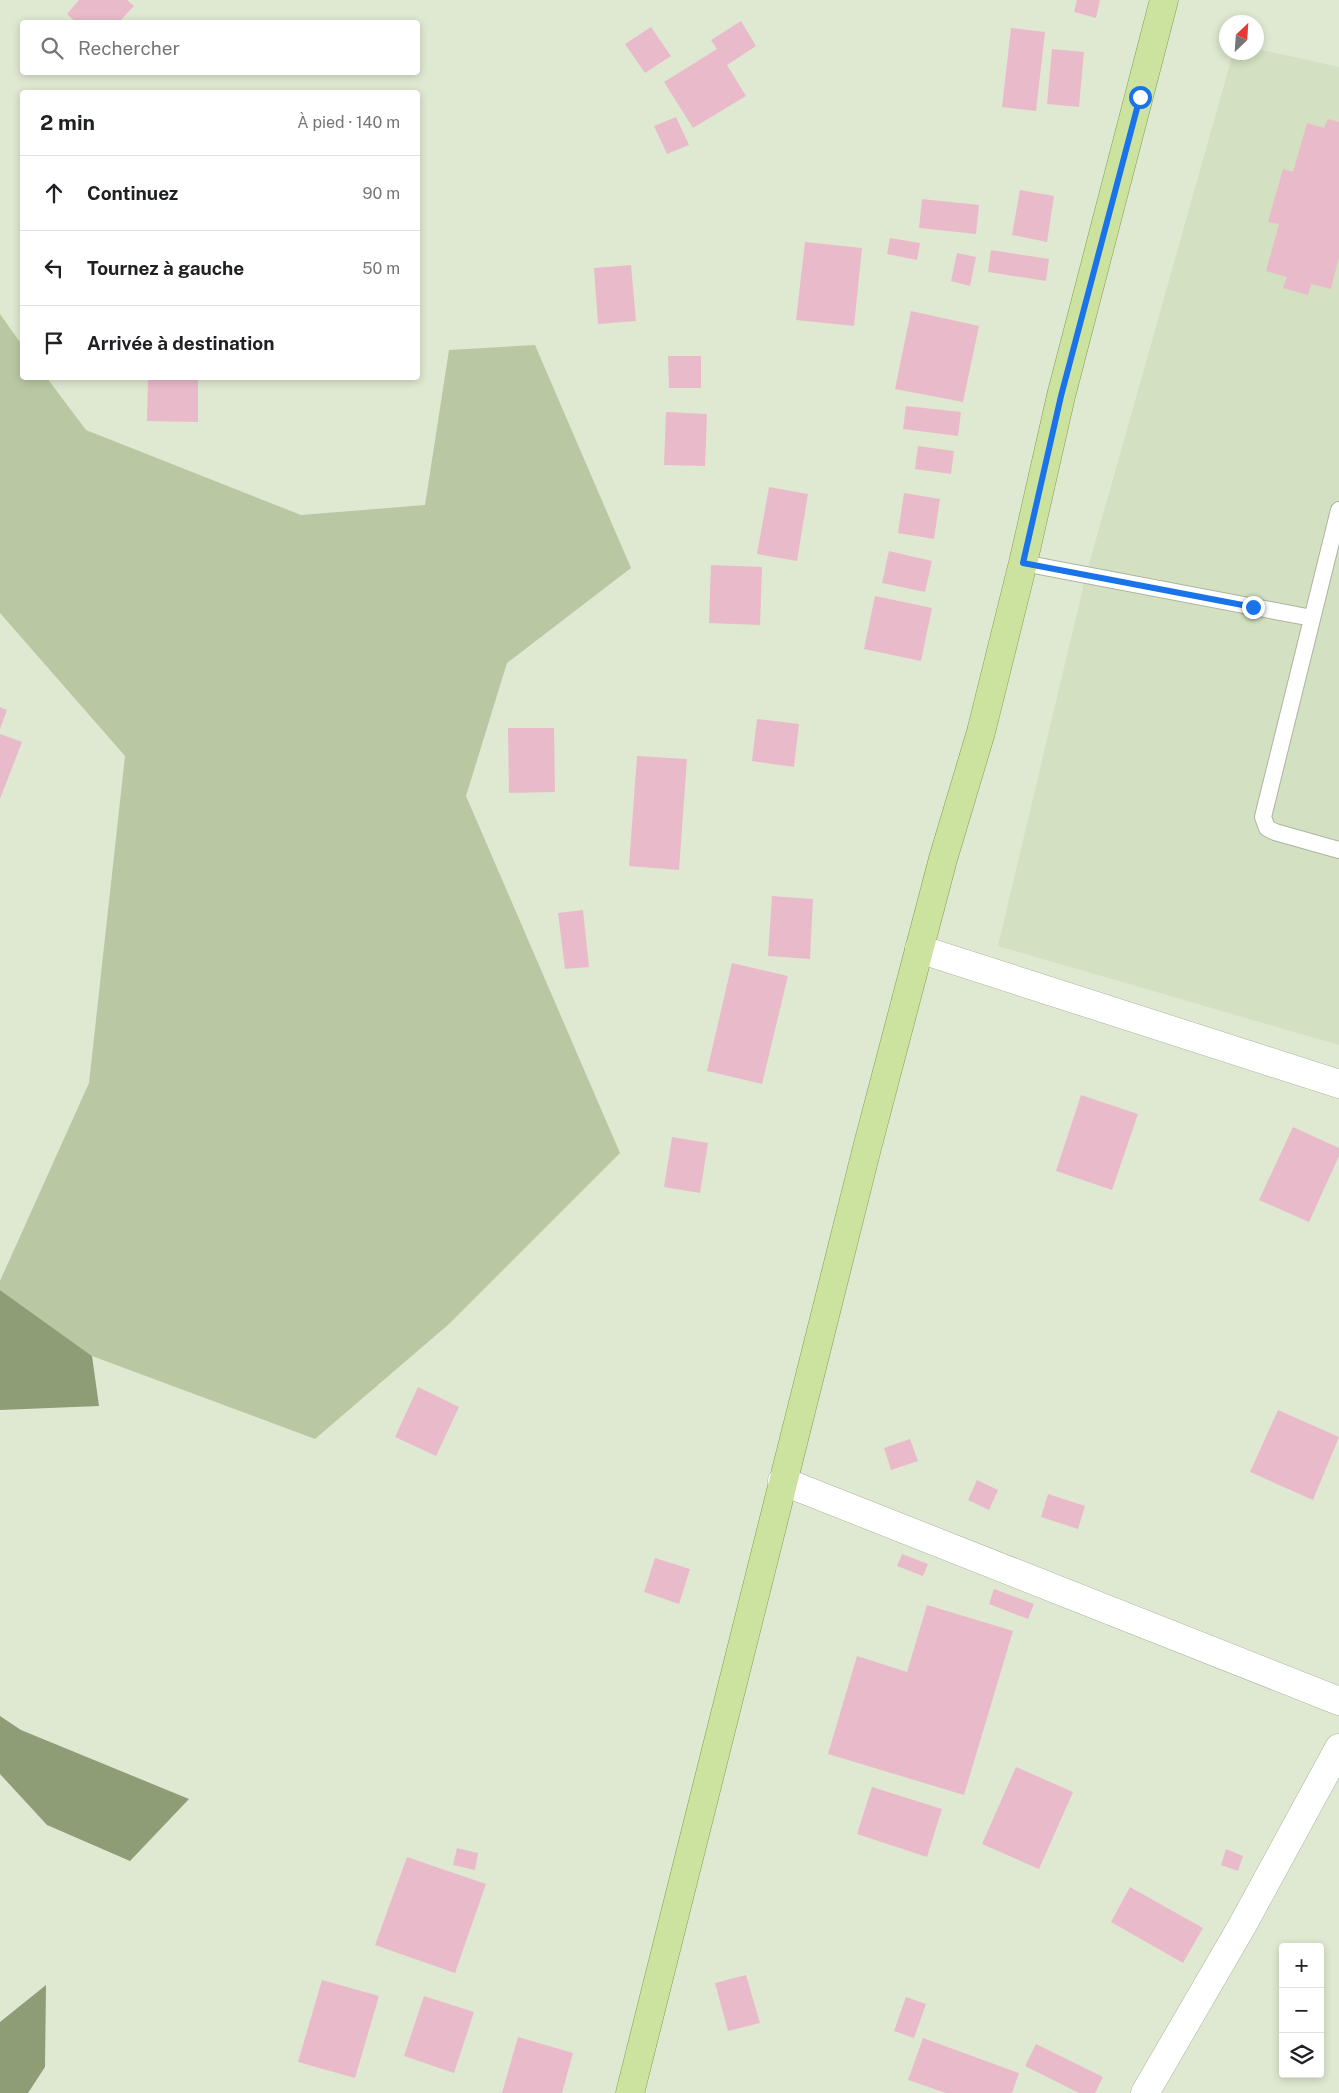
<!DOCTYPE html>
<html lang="fr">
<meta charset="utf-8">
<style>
body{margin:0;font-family:"Public Sans",sans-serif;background:#f6f6f6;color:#202124}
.controls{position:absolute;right:15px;bottom:15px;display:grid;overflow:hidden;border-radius:5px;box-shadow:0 2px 8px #0003}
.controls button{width:45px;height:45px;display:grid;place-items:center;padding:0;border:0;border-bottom:1px solid #e0e0e0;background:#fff;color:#202124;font:25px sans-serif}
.compass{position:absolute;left:1219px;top:15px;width:45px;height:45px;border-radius:50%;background:#fff;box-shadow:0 2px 8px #0003;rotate:25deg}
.stop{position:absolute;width:15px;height:15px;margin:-11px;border:4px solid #1a73e8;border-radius:50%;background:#fff}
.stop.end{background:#1a73e8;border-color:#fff;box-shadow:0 1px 5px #0008}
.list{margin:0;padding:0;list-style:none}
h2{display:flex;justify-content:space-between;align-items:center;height:65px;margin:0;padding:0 20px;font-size:21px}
h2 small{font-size:16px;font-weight:400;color:#757577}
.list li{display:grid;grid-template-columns:32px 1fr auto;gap:15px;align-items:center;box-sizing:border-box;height:75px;padding:0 20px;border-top:1px solid #e0e0e0}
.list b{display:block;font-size:19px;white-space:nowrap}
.list em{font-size:16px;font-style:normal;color:#757577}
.icon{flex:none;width:28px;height:28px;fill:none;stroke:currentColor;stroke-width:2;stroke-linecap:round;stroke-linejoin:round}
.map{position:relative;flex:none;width:1339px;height:2093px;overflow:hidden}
.search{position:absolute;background:#fff;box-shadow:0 2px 8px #0003;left:20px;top:20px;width:400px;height:55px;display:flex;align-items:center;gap:12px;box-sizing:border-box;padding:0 18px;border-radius:5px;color:#757577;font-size:19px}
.panel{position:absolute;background:#fff;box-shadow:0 2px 8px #0003;left:20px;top:90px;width:400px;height:290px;border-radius:5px}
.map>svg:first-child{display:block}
.built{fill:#d3e0c1}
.green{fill:#b9c8a3}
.water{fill:#8e9d76}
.building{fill:#e9bbca}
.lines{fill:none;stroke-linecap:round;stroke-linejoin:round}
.lane-casing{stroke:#abb59e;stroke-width:18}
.street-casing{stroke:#abb59e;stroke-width:29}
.primary-casing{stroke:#829c50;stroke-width:29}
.lane{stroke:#fff;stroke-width:16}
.street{stroke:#fff;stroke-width:28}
.primary{stroke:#cce3a0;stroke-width:28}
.route{stroke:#1a73e8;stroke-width:6}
</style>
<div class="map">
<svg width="1339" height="2093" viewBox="0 0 1339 2093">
<rect width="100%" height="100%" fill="#dfe9d1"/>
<!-- built -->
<path class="built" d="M1257 49 1339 67V1045L998 946 1086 575 1233 53 1256 52Z"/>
<!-- green -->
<path class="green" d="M0 314 22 345V378H47L86 430 301 515 425 505 449 350 535 345 631 568 507 663 466 796 620 1153 449 1324 315 1439 92 1356 0 1290V1281L89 1083 125 756 0 613Z"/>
<!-- water -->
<path class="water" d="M0 1290 92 1356 99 1406 0 1410Z
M0 1716 21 1730 189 1799 130 1861 47 1825 0 1774Z
M46 1985 45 2067 28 2093H0V2022Z"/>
<!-- building -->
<path class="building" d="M79 0H127L134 6 119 22H76L67 14Z
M1077 0H1100L1096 18 1074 12Z
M741 21 756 46 727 65 746 96 693 128 664 82 717 49 711 40Z
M651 27 671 56 645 73 625 44Z
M1011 28 1045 32 1036 111 1002 107Z
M1052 49 1084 52 1079 107 1047 104Z
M676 117 689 145 667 154 654 126Z
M1328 119 1339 122V257L1331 289 1311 284 1308 295 1283 288 1287 277 1266 271 1279 224 1268 222 1283 169 1293 172 1307 123 1324 128Z
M1020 190 1054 196 1047 242 1012 235Z
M922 199 979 205 976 234 919 228Z
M890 238 920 243 917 260 887 254Z
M805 242 862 248 854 326 796 320Z
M991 250 1049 259 1046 281 988 272Z
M957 253 976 257 970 286 951 281Z
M631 265 636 321 598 324 594 268Z
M911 311 979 326 963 402 895 389Z
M668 356H701V388H669Z
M148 378H198V422L147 421Z
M906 406 961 412 958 436 903 429Z
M666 412 707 414 705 466 664 465Z
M918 446 954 451 951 474 915 469Z
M769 487 808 494 797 561 757 554Z
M904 493 940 499 934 539 898 533Z
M889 551 932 561 925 592 882 583Z
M711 565 762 567 760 625 709 623Z
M875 596 932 608 921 661 864 649Z
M0 707 7 710 0 729Z
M757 719 799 724 794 767 752 761Z
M508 728H554L555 792 509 793Z
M0 734 22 742 0 799Z
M637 756 687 759 679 870 629 866Z
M772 896 813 899 810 959 768 956Z
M583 910 589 967 565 969 558 913Z
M732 963 788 976 762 1084 707 1071Z
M1081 1095 1138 1114 1112 1190 1056 1171Z
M1293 1127 1339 1148V1156L1309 1222 1259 1200Z
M672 1137 708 1143 700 1193 664 1187Z
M418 1387 459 1407 436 1456 395 1437Z
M1278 1410 1339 1437 1313 1500 1250 1472Z
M910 1439 918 1461 891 1470 884 1448Z
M977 1480 998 1490 989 1510 968 1500Z
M1048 1494 1085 1506 1078 1529 1041 1517Z
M902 1554 928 1564 923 1576 897 1566Z
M655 1558 690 1569 679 1604 644 1592Z
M994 1589 1034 1604 1028 1619 989 1604Z
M927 1605 1013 1631 964 1795 828 1754 857 1656 907 1672Z
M1016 1767 1073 1792 1039 1869 982 1844Z
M872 1787 942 1809 927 1857 857 1834Z
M457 1848 478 1853 475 1870 453 1865Z
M1226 1849 1243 1856 1238 1871 1221 1865Z
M407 1857 486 1884 455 1973 375 1945Z
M1130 1887 1203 1928 1183 1963 1111 1922Z
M746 1975 760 2023 728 2031 715 1983Z
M322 1980 379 1996 355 2078 298 2062Z
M424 1996 474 2012 454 2073 404 2056Z
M906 1997 926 2004 914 2038 894 2031Z
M518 2037 573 2053 562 2093H502Z
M923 2038 1019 2073 1012 2093H946L908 2080Z
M1036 2044 1103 2077 1095 2093H1079L1025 2066Z"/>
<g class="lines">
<defs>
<path id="lane" d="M1339 510 1263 817 1267 828 1275 832 1339 850
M1023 563 1312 618"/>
<path id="street" d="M919 949 1339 1084
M782 1481 1339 1701
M1145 2093 1242 1926 1339 1748"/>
<path id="primary" d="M630 2093 867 1148 943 859 981 732 1023 563 1061 396 1164 0"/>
</defs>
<!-- lane casing -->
<use href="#lane" class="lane-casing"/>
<!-- street casing -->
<use href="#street" class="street-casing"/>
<!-- primary casing -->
<use href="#primary" class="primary-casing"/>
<!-- lane -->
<use href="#lane" class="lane"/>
<!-- street -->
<use href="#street" class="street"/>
<!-- primary -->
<use href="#primary" class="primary"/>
</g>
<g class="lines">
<!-- route -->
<path class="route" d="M1140 97 1061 396 1023 563 1253 607"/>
</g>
</svg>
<div class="controls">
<button>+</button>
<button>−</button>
<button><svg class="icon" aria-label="layers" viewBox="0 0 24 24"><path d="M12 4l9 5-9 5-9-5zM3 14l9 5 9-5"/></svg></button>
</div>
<svg class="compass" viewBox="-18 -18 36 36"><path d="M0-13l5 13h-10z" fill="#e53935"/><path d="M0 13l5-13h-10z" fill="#757577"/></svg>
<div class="stop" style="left:1140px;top:97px"></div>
<div class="stop end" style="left:1253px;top:607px"></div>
<div class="search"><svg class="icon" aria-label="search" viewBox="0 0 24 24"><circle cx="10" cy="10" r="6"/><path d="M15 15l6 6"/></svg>Rechercher</div>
<section class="panel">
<h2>2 min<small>À pied · 140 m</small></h2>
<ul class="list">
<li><svg class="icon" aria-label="ahead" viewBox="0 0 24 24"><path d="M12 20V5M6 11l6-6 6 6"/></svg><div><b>Continuez</b></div><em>90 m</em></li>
<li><svg class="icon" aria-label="left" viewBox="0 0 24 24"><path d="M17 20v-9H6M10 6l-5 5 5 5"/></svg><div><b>Tournez à gauche</b></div><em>50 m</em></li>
<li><svg class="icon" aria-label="arrive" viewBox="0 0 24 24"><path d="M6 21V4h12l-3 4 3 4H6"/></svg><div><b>Arrivée à destination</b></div></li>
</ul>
</section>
</div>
